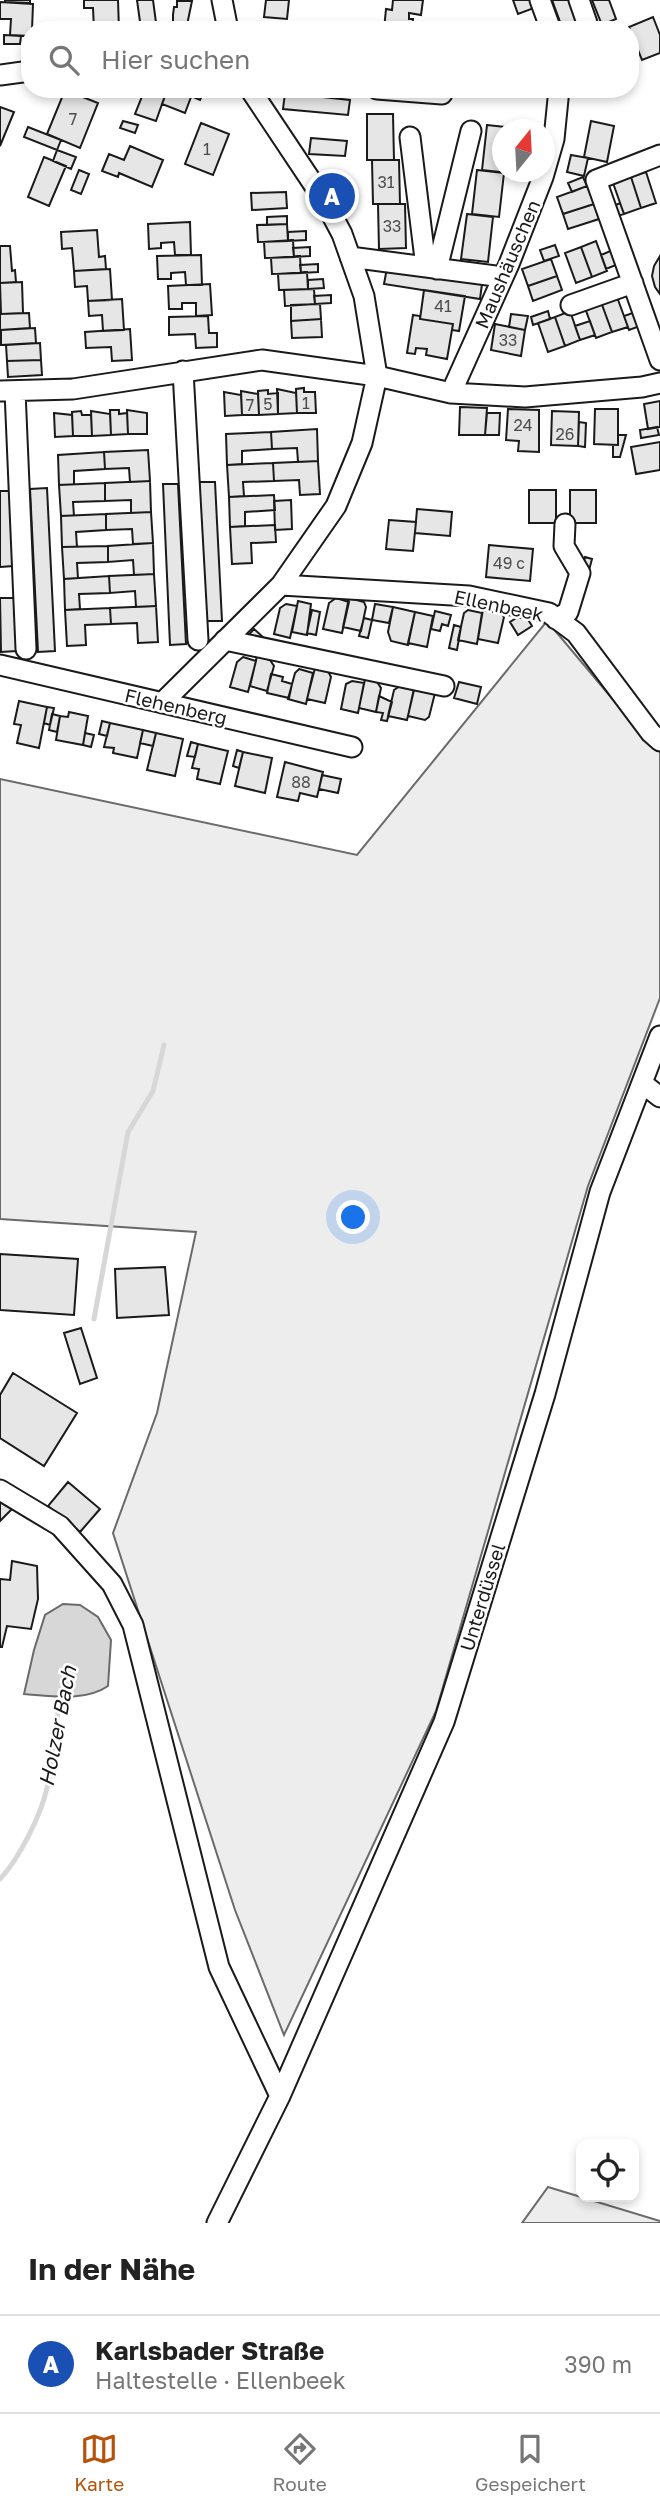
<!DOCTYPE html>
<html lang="de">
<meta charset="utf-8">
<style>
body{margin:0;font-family:"Golos Text",sans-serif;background:#f2f2f2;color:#222}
.controls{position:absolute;right:21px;bottom:21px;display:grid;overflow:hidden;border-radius:14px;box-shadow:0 4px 10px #0003}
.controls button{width:63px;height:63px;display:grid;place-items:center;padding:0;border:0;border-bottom:2px solid #e0e0e0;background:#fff;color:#222;font:35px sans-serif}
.compass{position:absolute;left:492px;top:119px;width:63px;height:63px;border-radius:50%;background:#fff;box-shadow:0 4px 10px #0003;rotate:18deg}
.you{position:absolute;left:354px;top:1218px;width:24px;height:24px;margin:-18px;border:5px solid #fff;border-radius:50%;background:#1a73e8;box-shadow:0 0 0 10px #1a73e833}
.badge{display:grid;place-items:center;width:46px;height:46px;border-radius:50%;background:#b45309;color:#fff;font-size:23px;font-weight:700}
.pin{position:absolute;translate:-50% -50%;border:4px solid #fff;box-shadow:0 2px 7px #0006}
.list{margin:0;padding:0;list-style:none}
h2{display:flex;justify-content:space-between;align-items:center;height:91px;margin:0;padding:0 28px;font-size:30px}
h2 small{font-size:23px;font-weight:400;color:#767676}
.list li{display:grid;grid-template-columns:46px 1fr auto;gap:21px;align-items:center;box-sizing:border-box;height:98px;padding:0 28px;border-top:2px solid #e0e0e0}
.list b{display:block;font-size:26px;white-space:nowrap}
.list p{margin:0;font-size:23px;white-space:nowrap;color:#767676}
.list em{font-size:23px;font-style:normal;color:#767676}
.icon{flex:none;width:38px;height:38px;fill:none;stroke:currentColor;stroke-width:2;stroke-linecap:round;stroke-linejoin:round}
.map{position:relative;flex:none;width:660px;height:2223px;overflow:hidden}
.search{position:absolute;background:#fff;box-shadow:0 4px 10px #0003;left:21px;right:21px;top:21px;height:77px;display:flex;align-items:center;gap:18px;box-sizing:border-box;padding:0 24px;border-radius:28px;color:#767676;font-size:26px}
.sheet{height:189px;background:#fff}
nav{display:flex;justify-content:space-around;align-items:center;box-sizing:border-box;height:98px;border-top:2px solid #e0e0e0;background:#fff;font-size:19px;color:#767676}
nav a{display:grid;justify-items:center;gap:4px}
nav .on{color:#b45309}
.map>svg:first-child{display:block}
.built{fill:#ededed;stroke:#6a6a6a;stroke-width:2}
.water{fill:#d7d7d7;stroke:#6a6a6a;stroke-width:2}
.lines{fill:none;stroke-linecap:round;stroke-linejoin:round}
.stream{stroke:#d7d7d7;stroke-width:5}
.building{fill:#e6e6e6;stroke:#1a1a1a;stroke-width:2}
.minor-casing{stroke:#1a1a1a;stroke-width:23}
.minor{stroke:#fff;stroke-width:19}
.labels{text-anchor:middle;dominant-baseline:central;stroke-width:5;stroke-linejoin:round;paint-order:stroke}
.number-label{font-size:16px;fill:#4d4d4d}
.street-label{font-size:19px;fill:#1a1a1a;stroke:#fff}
.water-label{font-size:21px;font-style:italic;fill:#1a1a1a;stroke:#fff}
</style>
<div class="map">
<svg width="660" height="2223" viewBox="0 0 660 2223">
<rect width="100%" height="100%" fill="#fff"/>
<!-- built -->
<path class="built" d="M547 621 636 727 660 749V998L588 1186 436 1711 284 2035 235 1910 113 1533 157 1413 196 1232 0 1219V779L357 855Z
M548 2187 660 2221V2223H522Z"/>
<!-- water -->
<path class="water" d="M63 1604 80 1605 98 1617 111 1640 108 1686C85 1702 51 1696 24 1694L34 1650 45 1615Z"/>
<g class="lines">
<!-- stream -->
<path class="stream" d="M94 1319 128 1132 153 1091 164 1045
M0 1879C19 1859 41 1815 47 1788 54 1756 55 1722 62 1690"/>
</g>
<!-- building -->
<path class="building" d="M5 0H30V3L5 2Z
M84 0H118L119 30H94L93 8H84Z
M137 0H153L157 30 141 29Z
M266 0H289L287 19 264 17Z
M393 0H423L421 15 409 13V19H413L412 30H384L386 9 392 10Z
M513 0H531L534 8 518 14Z
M552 0H569L579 27 563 30Z
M592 0H609L616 19 602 25Z
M177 1H192L187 25H173V15L174 7H177Z
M0 2 33 4 32 30H30V36L10 35 11 19H0Z
M653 17 660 35V53L642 60 629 27Z
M4 35 21 36 20 44H4Z
M145 89 167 90 156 121 135 114Z
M168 89H194L185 113 162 104Z
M194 89H205L200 100 191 96Z
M478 89H513V96L477 92Z
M65 90 98 103 80 148 47 134Z
M285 93 350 100 348 115 283 109Z
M0 107 14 112 0 146Z
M367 114H393L394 160H367Z
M123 121 138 125 135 133 120 128Z
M591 121 614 126 607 162 584 157Z
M201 123 229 134 213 175 185 164Z
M487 125 515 128 503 130V172H510L509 173 482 170Z
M28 127 61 140 57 150 24 137Z
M311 138 347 141 345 156 309 154Z
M130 146 163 160 152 187 119 173 118 177 102 171 109 154 124 160Z
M57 150 76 157 71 169 53 161Z
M571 155 588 158 584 176 567 172Z
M44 157 66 166 49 206 28 197Z
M372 160H399L400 204H373Z
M79 170 89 174 81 194 71 190Z
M477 170 504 173 499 217 472 214Z
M646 172 656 203 641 208 631 177Z
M583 177 587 186 572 192 568 183Z
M631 177 641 208 624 214 613 183Z
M587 186 594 204 563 214 557 197Z
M286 192 287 208 252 210 251 193Z
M620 203 624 214 615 217 611 207Z
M378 204H405L406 248 379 249Z
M594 204 599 219 568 229 563 214Z
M467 214 493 217 488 262 461 259Z
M287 216V224L267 225V217Z
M190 222 191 255H175L174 242 161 243V248L149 249 148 224Z
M287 224 288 241 258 242 257 225Z
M97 230 99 257 105 256 106 269 74 271 72 248 62 249 61 232Z
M306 231V240L288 241V232Z
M293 240 294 257 265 258 264 242Z
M596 241 607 271 592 277 581 247Z
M555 245 559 256 544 261 540 250Z
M0 246H10L12 271 15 270 16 282 0 283Z
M310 247V256L294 257 293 248Z
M581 247 592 277 576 283 565 253Z
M615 249 621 263 606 269 601 255Z
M201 255 202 285H186L185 272 171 273V279H158L157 256Z
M300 256 301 273 272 274 271 258Z
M660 256V294L655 287 652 276 654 266Z
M551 259 557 276 528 286 522 269Z
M318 264V272L301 273 300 265Z
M387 268 482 284 480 299 384 284Z
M110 269 112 300 88 301 87 286 75 287 74 271Z
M307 272 308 289 279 290 278 274Z
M557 276 562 290 533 301 528 286Z
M323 279 324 288 308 289V280Z
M22 282 23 313 1 314 0 283Z
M210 284 212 315 196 316V303H182V309H169L168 286Z
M314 289 315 304 285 306 284 290Z
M424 290 465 296 459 331 452 330 453 324 420 319Z
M331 295V303L315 304 314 296Z
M617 297 628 327 612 332 601 302Z
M122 299 124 330 103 331 102 315 89 316 88 301Z
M601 302 612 332 596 338 585 308Z
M320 304 321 319 291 321V305Z
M548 311 550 319 533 325 531 317Z
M570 311 580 340 565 346 555 317Z
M638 311 643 325 629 330 624 316Z
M29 313 30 328 0 330V314Z
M511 314 528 316 525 330 509 327Z
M413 315 420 316V319L453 324 447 359 426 355 427 349 416 348 415 354 407 353Z
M208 316 209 333H217V347L196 348 195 334 169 335V317Z
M555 317 565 346 548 352 538 323Z
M321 319 322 337 292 338 291 321Z
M590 321 595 335 580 340 575 326Z
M495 324 525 330 521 356 491 350Z
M35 328 36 343 1 345V330Z
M130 329 132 360 112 361 111 347 86 348 85 332Z
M40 343 41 360 7 361 6 345Z
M41 360 42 375 8 377 7 361Z
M304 388V392H315L316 413H297L296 389Z
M277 389 296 393 297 413 278 414Z
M268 390V394L278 393V414L259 415 258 391Z
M241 391 258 394 259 415H242Z
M224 392 241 395 242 415 225 416Z
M660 401V427L648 429 644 404Z
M460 407 487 408 485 435H459Z
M508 409 539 410V452L518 451 519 441 506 440Z
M595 409H618V445L594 444Z
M110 410H119V414L127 413 128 434 111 435Z
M127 410 147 413V434H128Z
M81 411 82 415H91L92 436H73L72 412Z
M91 411 110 414 111 435 92 436Z
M552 411 579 412 578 446 551 445Z
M54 413 72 415 73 436 55 437Z
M487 413H500L499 435H485Z
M579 422 586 423 585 447 578 446Z
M657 427 659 435 641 438 640 430Z
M317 429 318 461 298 462 297 448 272 449 271 432Z
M271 432 272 449 242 451V464L227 465 226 434Z
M618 435H626L620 457H613V445H618Z
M660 442V470L636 474 631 447Z
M148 450 150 481 130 482 129 468 105 469 104 452Z
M104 452 105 469 74 471V485H59L58 455Z
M318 461 320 494 300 495 299 480 274 481 273 463Z
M273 463 274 481 243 482 244 496 229 497 227 465Z
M150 481 151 512 131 513V500L105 501V483Z
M199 482H215L222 621H206Z
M105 483V501L73 502 74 516H61L59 485Z
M163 484H178L186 644 170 645Z
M47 488 55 651 38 652 30 489Z
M529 490H556V523H529Z
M570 490H596V523H570Z
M0 491H10L13 566 0 567Z
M274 495 275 510 245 512V526L230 527 229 497Z
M291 500 292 529 275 530 274 501Z
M417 509 452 512 450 536 415 533Z
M151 512 153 543 133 544 132 529 106 530V514Z
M106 514V530L76 532 77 547H62L61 516Z
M389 520 416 522 413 551 386 549Z
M275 525 276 542 251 543 252 563 232 564 230 527Z
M153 543 154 574 134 575 133 560 108 562V546Z
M489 545 533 549 530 581 486 577Z
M108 546V562L77 563 78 578 64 579 62 547Z
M585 557 592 559 588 574 581 572Z
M154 574 156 606 136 607 135 591 110 593 109 576Z
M109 576 110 593 79 594 80 609 65 610 64 579Z
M0 598H15L17 651 1 652Z
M336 598 349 602 342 633 323 629 329 603Z
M349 598 364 602 366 607 361 631 343 627Z
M298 601 311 604 307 635 292 632Z
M286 604 297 606 290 638 274 634 280 608Z
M375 604 393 607 389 623 372 620Z
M156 606 158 642 138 643 137 623 111 624 110 608Z
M393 607 415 612 408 645 391 641 388 632Z
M110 608 111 624 85 625 86 645 67 646 65 610Z
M483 609 500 612 504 617 498 643 478 639Z
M312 610 320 612 316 635 307 633Z
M468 610 482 613 477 644 458 640 464 613Z
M435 611 451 615 448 626 442 624 440 631 431 629Z
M415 612 433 616 427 647 408 643Z
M524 613 532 626 518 635 510 622Z
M364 618 372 620 368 638 359 636Z
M454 625 461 627 457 650 449 648Z
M254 629 264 638 259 643 244 640Z
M257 656 270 660 274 666 267 691 250 686Z
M243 657 256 661 248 692 230 687 237 662Z
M315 668 328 671 331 677 325 703 307 699Z
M299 669 313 673 306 704 288 699 295 673Z
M271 674 283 677 282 681 292 684 289 698 267 693Z
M365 679 377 682 381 688 376 712 359 708Z
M352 681 364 683 358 713 341 709 346 684Z
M459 682 481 687 477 704 454 698Z
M415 684 436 689 429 717 425 720 408 716Z
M400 686 414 690 407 720 388 716 394 690Z
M379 696 392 702 387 721 381 720 383 713 376 712Z
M19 701 47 707 39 748 17 743 21 725 14 724Z
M47 707 54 708 50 725 44 723Z
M69 712 88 716 83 745 56 740 60 716 68 717Z
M52 714 60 716 57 732 49 730Z
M102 721 110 723 107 736 99 734Z
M110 723 143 730 137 758 113 753 114 748 104 747Z
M143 730 156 733 153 746 140 743Z
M85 733 94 735 91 747 83 745Z
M156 733 183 739 175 776 147 770Z
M191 742 198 744 195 757 187 756Z
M198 744 228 751 220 784 197 779 199 769 192 768Z
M237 750 243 752 239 768 233 766Z
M243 752 272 758 265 793 235 786Z
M285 762 323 772 317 797 300 793 298 801 277 797Z
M322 775 341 779 338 793 319 789Z
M0 1254 78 1259 74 1315 0 1310Z
M165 1267 169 1315 117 1318 115 1269Z
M81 1328 97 1378 80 1384 64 1333Z
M13 1373 77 1413 44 1466 0 1438V1395Z
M68 1482 100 1509 80 1532 48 1506Z
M0 1495 13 1508 0 1521Z
M12 1561 37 1566 38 1599 31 1629 7 1626 2 1647H0V1579L10 1580Z"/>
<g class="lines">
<defs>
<path id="minor" d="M222 0 228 30
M540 0 551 30
M579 0 587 23
M0 75 30 71
M377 89 442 94 443 89
M410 137 426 267
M660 155 596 180 660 360
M350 257 503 277
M437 269 471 131
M571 305 633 283
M183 371 198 640
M0 391 73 389 262 360 377 376 451 393 525 397 642 387 660 383
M15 391 26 649
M451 393 509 264 543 177 554 139 559 89
M281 585 469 596 549 613 576 633 651 733 660 741
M556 619 568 612 580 573 564 546 565 524
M225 640 444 686
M0 665 352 747
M162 703 281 585 336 506 362 443 377 376 364 296 342 234 324 200 250 89
M642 1083 660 1097
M0 1490 60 1526 112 1584 133 1625 219 1967 280 2096
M217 2223 280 2096 444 1722 545 1394 600 1192 660 1036"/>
</defs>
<!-- minor casing -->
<use href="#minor" class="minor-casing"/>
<!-- minor -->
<use href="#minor" class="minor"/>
</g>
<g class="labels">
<!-- number labels -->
<g class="number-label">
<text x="73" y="119">7</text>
<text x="207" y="149">1</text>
<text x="386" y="182">31</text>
<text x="392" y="226">33</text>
<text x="443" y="306">41</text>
<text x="508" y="340">33</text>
<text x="306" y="403">1</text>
<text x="268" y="404">5</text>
<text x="250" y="405">7</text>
<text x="523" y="425">24</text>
<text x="565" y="434">26</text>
<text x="509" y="563">49 c</text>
<text x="301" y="782">88</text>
</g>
<!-- street labels -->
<g class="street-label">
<text transform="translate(507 264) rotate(-67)">Maushäuschen</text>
<text transform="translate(499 605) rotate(12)">Ellenbeek</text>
<text transform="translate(176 706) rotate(13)">Flehenberg</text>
<text transform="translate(482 1597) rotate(-73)">Unterdüssel</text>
</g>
<!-- water labels -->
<g class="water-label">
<text transform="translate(57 1726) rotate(-79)">Holzer Bach</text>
</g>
</g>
</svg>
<div class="controls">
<button><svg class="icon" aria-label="locate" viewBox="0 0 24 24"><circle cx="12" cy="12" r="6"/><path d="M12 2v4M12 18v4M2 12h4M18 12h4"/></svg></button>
</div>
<svg class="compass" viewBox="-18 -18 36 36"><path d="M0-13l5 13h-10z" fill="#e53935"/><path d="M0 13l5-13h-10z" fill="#767676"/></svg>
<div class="you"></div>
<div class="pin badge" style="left:332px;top:196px;background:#1a4fb4">A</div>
<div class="search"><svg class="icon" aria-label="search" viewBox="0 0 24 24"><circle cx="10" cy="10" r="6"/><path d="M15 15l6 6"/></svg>Hier suchen</div>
</div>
<section class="sheet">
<h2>In der Nähe<small></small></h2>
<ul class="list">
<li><span class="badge" style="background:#1a4fb4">A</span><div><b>Karlsbader Straße</b><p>Haltestelle · Ellenbeek</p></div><em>390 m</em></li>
</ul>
</section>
<nav>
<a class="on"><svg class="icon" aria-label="map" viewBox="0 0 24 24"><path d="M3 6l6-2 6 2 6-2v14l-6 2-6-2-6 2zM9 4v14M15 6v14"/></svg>Karte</a>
<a><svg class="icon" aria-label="directions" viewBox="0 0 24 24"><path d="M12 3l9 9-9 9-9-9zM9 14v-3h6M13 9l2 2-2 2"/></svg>Route</a>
<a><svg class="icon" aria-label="saved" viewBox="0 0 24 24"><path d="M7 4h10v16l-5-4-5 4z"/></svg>Gespeichert</a>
</nav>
